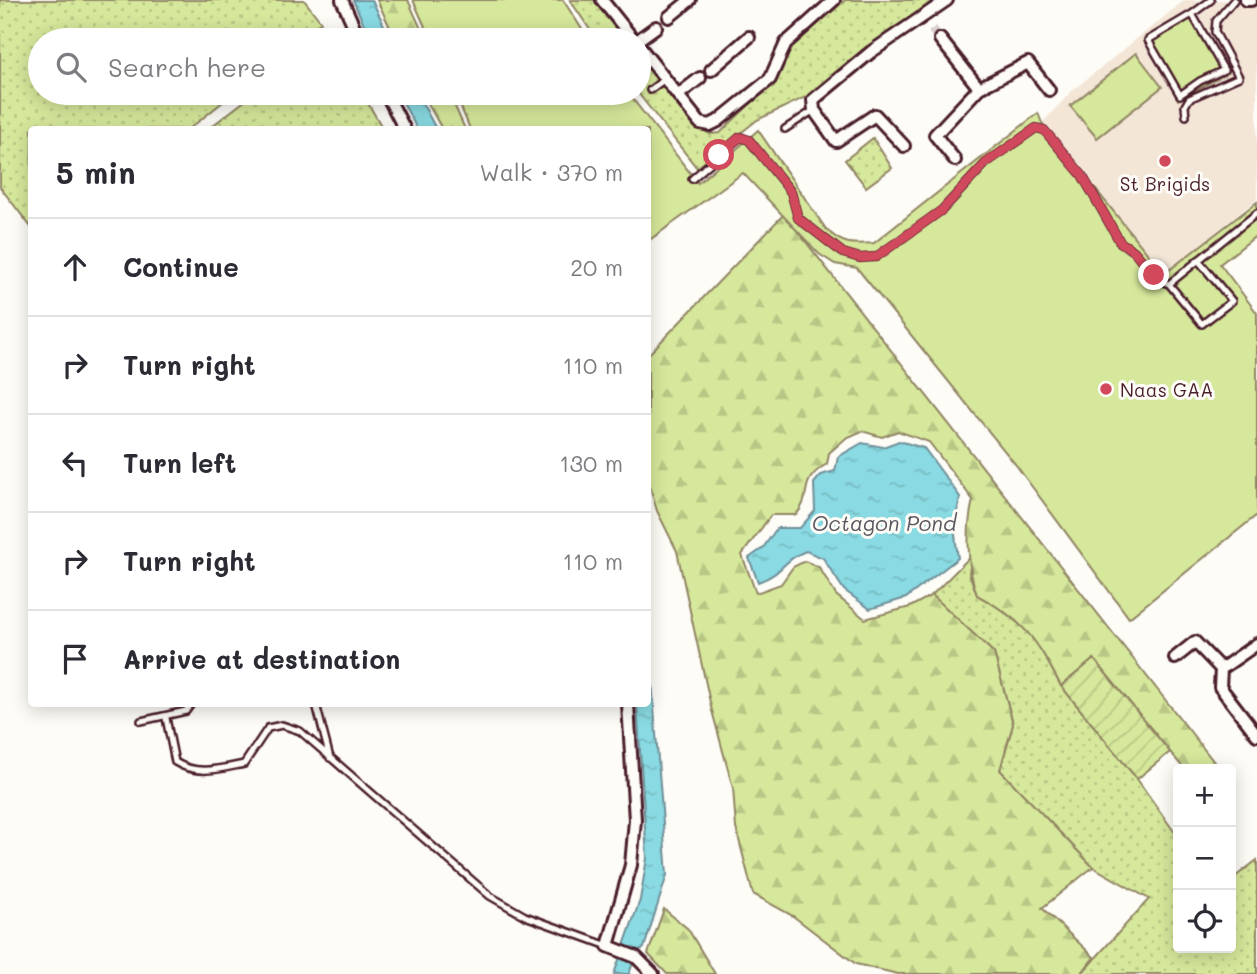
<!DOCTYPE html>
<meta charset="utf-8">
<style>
body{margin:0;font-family:Mali,sans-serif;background:#f2f2f3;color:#2b2b33}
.controls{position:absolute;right:21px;bottom:21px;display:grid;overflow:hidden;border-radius:7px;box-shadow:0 4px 18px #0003}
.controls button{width:63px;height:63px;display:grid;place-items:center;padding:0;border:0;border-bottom:2px solid #e1e1e2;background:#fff;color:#2b2b33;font:35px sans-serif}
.stop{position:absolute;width:21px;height:21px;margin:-16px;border:5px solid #d1495b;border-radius:50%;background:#fff}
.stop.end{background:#d1495b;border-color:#fff;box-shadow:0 2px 7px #0008}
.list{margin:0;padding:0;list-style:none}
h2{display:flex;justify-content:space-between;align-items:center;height:91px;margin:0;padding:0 28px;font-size:30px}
h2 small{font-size:23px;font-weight:400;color:#7c7c81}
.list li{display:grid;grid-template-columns:46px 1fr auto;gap:21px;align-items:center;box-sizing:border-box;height:98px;padding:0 28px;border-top:2px solid #e1e1e2}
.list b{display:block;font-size:26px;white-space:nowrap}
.list em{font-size:23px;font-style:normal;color:#7c7c81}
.icon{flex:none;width:38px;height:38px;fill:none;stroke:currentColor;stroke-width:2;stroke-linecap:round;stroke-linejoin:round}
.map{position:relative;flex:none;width:1257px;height:974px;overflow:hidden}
.search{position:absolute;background:#fff;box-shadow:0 4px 18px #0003;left:28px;top:28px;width:623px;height:77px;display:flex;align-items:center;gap:18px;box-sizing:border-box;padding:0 24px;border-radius:38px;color:#7c7c81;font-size:26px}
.panel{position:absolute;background:#fff;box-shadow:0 4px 18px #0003;left:28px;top:126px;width:623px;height:581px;border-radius:7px}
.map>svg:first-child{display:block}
.built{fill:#f3e6d7}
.grass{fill:url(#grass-dots);stroke:#908463;stroke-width:2}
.forest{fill:url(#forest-firs);stroke:#908463;stroke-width:2}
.park{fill:#d6e89b;stroke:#908463;stroke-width:2}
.garden{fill:url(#garden-furrows);stroke:#908463;stroke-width:2}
.water{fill:url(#water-ripples);stroke:#708f99;stroke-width:2}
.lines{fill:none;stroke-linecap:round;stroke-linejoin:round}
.street-tunnel{stroke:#d9d0ce;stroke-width:10;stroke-dasharray:10 5;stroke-linecap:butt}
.lane-casing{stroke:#4a1f2b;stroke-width:10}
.street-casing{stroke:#4a1f2b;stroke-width:16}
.lane{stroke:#fdfcf7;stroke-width:5}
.street{stroke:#fdfcf7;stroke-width:10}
.route{stroke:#d1495b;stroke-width:9}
.poi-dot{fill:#d1495b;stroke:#fdfcf7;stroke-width:2.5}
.labels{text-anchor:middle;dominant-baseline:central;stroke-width:6;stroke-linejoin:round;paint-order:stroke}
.poi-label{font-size:19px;fill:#4a1f2b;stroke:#fdfcf7}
.water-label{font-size:21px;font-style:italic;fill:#5d5762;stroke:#fdfcf7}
</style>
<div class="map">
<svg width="1257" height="974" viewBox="0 0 1257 974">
<defs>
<pattern id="grass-dots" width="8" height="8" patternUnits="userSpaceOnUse" patternTransform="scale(1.75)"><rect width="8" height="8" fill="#d6e89b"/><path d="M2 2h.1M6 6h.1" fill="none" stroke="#b9c786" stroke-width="1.8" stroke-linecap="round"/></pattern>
<pattern id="forest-firs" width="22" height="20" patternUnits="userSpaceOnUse" patternTransform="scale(1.75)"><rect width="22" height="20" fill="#d6e89b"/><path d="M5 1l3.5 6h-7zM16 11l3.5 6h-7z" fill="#b9c786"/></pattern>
<pattern id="garden-furrows" width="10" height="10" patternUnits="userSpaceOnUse" patternTransform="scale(1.75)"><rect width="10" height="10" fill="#d6e89b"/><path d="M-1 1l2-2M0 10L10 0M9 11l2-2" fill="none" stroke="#b9c786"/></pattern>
<pattern id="water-ripples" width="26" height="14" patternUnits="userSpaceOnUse" patternTransform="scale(1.75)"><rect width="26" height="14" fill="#89dae2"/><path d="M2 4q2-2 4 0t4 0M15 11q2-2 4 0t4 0" fill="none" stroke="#78bbc2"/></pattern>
</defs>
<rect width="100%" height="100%" fill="#fdfcf7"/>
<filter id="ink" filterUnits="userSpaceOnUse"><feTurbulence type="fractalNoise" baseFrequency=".0143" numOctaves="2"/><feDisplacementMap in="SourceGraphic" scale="14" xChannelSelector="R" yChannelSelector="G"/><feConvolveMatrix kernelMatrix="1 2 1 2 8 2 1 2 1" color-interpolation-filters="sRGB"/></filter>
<g filter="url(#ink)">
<!-- built -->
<path class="built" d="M1185 0H1257V199L1164 275 1042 123 1073 90Z"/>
<!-- grass -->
<path class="grass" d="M0 0H304L321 22 298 40H40V93H234L189 129 32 130 31 227 0 187Z
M570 0H594L625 40H597Z
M845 0H936L810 95 757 120 697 168 638 93 639 57 697 127 710 134 720 133 774 81 793 46Z
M255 93H362L383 129H208Z
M873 138 892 168 866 187 845 160Z
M972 555 969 573 977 595 997 606 1034 636 1061 686 1137 779 1178 837V948H1231V880L1257 860V974H1081L1149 899 1093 867 1000 770 1013 724 994 653 932 595Z"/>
<!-- forest -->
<path class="forest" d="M377 0H408L426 40H396Z
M422 93H449L465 129H442Z
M784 214 1218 767 1184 769 1094 659 1061 686C1036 639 1025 621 977 595 967 568 966 528 973 500L929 442 898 431 882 437 862 431 846 438 829 453 827 464C796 482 814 494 796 515H771L742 555 756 593 781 584 793 567 805 561 819 567 836 595 865 619 910 607 932 595 994 653 1013 724 1000 770 1093 867 1042 908 1094 957 1081 974H898L856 964 793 916 753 894 736 828 733 788 711 707 677 551 657 511 648 480V355Z
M664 909 688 929 715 974H667L648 954Z"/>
<!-- park -->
<path class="park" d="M413 0H563L589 40H431Z
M1195 12 1229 72 1178 100 1145 39Z
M1136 53 1162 87 1097 138 1070 106Z
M455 93H628L698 183 758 130 826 229C842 245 852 245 874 243L1038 113 1042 123 1164 274 1257 202V235L1220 264 1257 313V515L1129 618 1016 465 857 268 835 264 819 254 743 173 648 241V130L470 129Z"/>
<!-- garden -->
<path class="garden" d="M1094 659 1170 752 1137 779 1061 686Z"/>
<!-- water -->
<path class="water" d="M353 0H372L391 40H371Z
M398 93H417L436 129H417Z
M899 441 924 448 960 497 954 527 958 558 906 598 870 609 844 590 823 558 806 551C782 560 784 573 758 582L749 558 763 548 777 528H800L815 511 814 483 821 475 835 471 838 457 862 443 883 447Z
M648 630 667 875 644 948 637 951 629 974H614L640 900 647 858 637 704H648Z"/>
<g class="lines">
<!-- street-tunnel -->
<path class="street-tunnel" d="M932 29 940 39"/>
<defs>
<path id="lane" d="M1192 14 1224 70 1200 81 1180 95 1148 40Z
M1192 14 1211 0
M650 90 665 79
M1186 116 1185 106 1189 99 1239 77 1215 32 1216 21 1234 0
M785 129 814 110
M692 179 740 137 749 140 791 192 798 218 843 253 860 258 876 257 942 210 986 163 1036 128 1044 130 1082 175 1120 242 1134 251 1158 280 1169 284
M1198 260 1232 301 1202 324 1169 284 1257 213
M316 704 330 758
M166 718 175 762C197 776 219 769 244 764L268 728 282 725 300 731 490 896 525 916 608 946
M141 721 186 711 191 704"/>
<path id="street" d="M342 0 360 40
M602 0 634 40
M1246 0H1251
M669 17 690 0
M940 39 979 88
M638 40 656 27
M639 46 700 123 710 125 718 121 770 79 786 43 834 0
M711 70 749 37
M386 93 405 130
M678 95 700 78
M904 146 875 115 836 141 814 110 813 100 871 52 947 0
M955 160 935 135 979 88 1028 63 1049 90
M1257 644 1221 669 1220 687 1257 735
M1175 658 1195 642 1221 669
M628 704 635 820 631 865 608 946 636 957 653 974"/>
</defs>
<!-- lane casing -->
<use href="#lane" class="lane-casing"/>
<!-- street casing -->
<use href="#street" class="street-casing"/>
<!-- lane -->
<use href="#lane" class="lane"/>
<!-- street -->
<use href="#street" class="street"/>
</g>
</g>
<g class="lines" filter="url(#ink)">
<!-- route -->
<path class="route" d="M719 155 740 137 749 140 791 192 798 218 843 253 860 258 876 257 942 210 986 163 1036 128 1044 130 1082 175 1120 242 1134 251 1154 275"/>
</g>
<!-- markers -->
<g class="poi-dot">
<circle cx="1165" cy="161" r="7"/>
<circle cx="1106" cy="389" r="7"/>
</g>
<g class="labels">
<!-- poi labels -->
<g class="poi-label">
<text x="1165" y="183">St Brigids</text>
<text x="1120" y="389" text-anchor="start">Naas GAA</text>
</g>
<!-- water labels -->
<g class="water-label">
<text x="884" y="522">Octagon Pond</text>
</g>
</g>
</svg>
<div class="controls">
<button>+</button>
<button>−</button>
<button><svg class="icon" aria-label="locate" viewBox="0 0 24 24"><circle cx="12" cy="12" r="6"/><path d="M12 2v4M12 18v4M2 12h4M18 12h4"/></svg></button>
</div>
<div class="stop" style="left:719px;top:155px"></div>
<div class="stop end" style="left:1154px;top:275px"></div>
<div class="search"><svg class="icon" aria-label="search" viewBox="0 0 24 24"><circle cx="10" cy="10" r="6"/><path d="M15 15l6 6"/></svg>Search here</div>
<section class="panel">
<h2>5 min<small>Walk · 370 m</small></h2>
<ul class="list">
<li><svg class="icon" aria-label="ahead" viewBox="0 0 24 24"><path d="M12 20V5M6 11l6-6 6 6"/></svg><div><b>Continue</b></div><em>20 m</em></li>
<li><svg class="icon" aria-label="right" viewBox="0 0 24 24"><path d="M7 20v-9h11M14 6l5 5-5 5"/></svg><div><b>Turn right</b></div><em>110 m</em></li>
<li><svg class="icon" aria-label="left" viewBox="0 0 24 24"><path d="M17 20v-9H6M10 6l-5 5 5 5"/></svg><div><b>Turn left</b></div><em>130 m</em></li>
<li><svg class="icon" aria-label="right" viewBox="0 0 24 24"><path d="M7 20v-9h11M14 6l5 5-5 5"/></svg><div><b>Turn right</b></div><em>110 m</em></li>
<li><svg class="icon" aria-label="arrive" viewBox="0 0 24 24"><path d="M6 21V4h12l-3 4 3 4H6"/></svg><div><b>Arrive at destination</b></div></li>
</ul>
</section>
</div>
